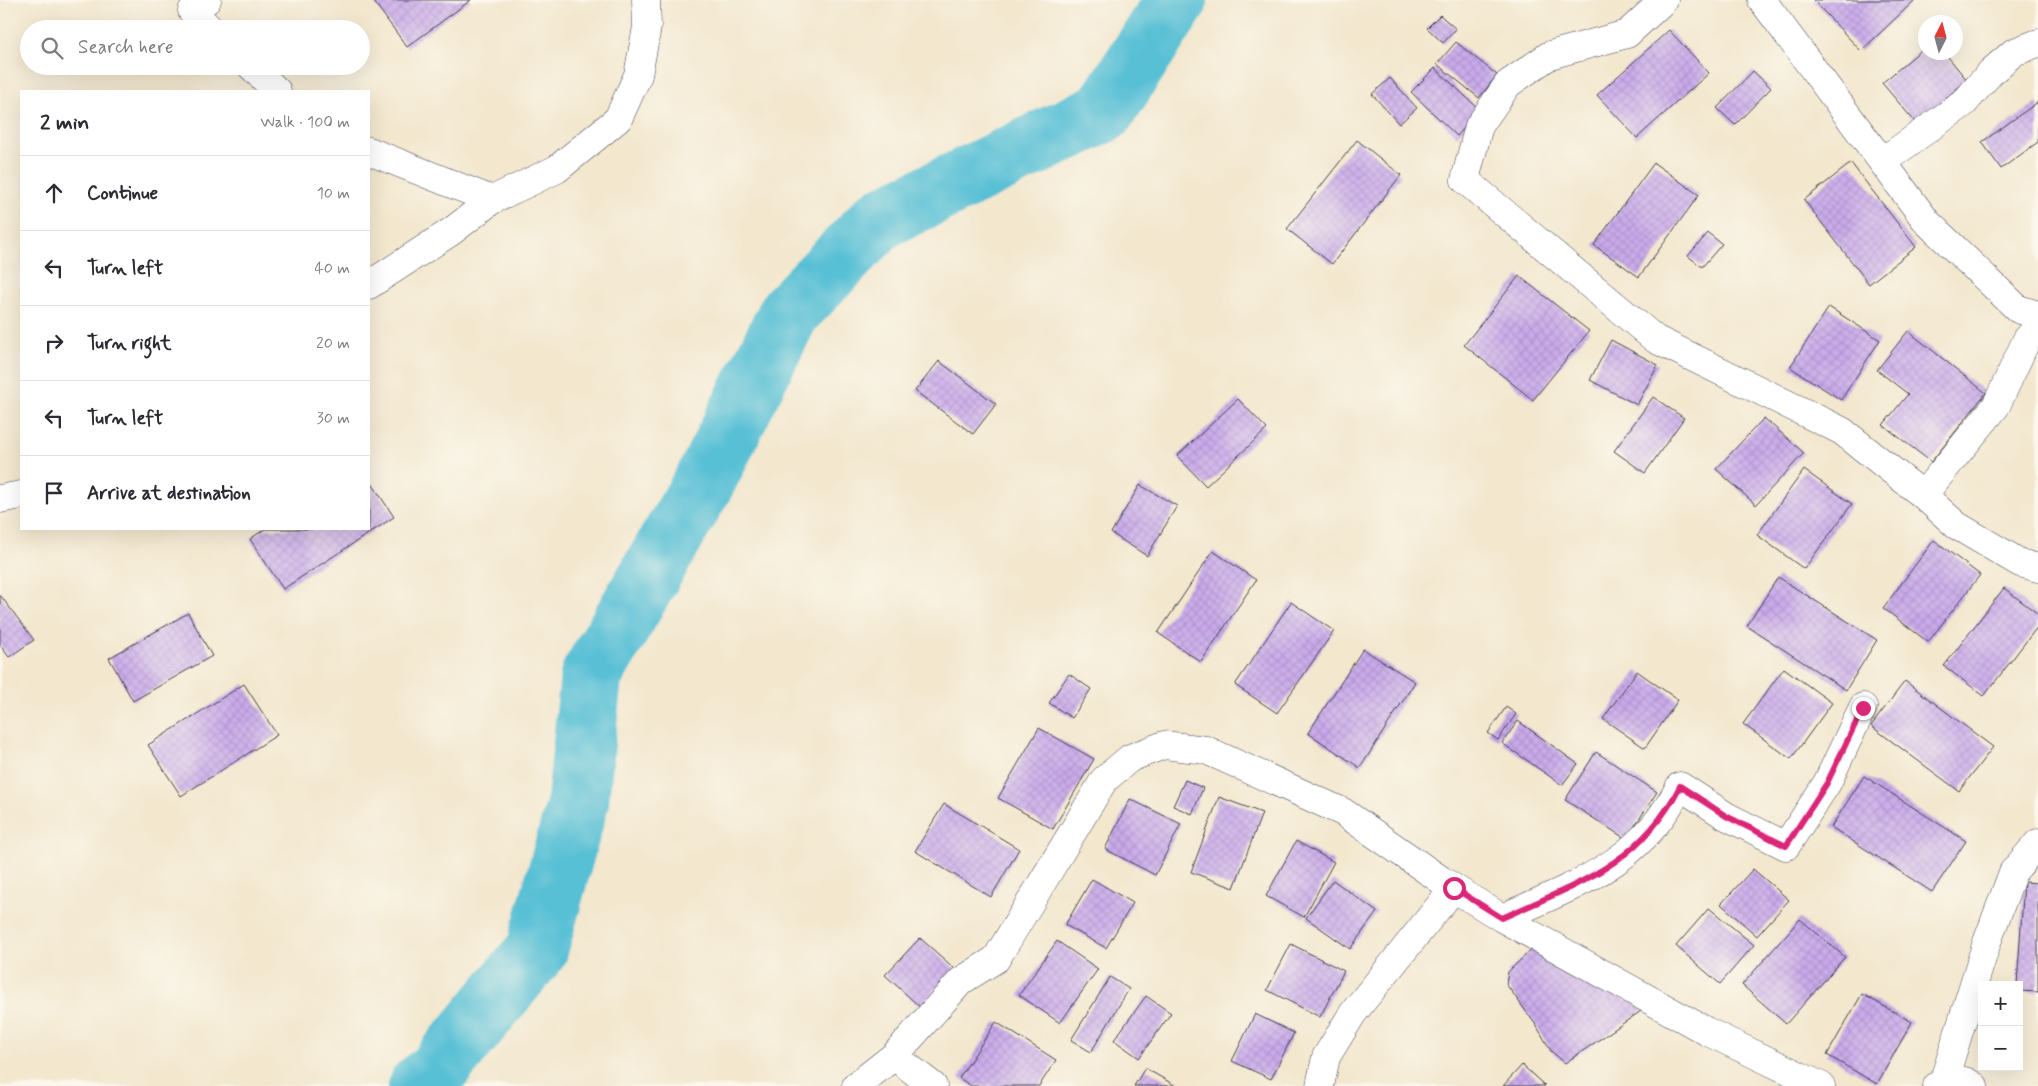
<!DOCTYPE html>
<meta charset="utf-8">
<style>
body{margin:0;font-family:Mynerve,sans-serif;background:#f7f7f7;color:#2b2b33}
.controls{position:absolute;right:15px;bottom:15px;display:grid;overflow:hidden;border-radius:0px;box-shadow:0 5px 20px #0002}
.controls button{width:45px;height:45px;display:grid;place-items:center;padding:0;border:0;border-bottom:1px solid #e1e1e2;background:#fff;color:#2b2b33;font:25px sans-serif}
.compass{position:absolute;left:1918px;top:15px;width:45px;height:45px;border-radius:50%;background:#fff;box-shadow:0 5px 20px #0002;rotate:6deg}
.stop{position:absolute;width:15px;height:15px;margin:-11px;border:4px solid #db2777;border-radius:50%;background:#fff}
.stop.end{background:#db2777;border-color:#fff;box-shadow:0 1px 5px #0008}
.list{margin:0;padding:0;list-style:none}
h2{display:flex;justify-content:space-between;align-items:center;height:65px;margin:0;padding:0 20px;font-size:21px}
h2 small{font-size:16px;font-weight:400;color:#7c7c81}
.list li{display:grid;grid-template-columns:32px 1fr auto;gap:15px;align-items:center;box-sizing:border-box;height:75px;padding:0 20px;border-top:1px solid #e1e1e2}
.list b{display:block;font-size:19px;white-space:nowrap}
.list em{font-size:16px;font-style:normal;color:#7c7c81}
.icon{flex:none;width:28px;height:28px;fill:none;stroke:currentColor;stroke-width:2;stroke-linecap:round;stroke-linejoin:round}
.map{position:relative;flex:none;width:2038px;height:1086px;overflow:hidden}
.search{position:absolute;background:#fff;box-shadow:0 5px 20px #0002;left:20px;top:20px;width:350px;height:55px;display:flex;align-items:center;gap:12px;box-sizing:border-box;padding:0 18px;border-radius:28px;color:#7c7c81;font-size:19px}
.panel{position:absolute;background:#fff;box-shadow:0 5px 20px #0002;left:20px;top:90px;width:350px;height:440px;border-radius:0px}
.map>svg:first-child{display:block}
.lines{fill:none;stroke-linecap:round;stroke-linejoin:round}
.river{stroke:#58c0d5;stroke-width:62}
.building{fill:url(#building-cross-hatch)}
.street-casing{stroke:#414051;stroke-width:29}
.street{stroke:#fff;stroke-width:28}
.route{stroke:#db2777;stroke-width:6}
</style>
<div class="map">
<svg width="2038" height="1086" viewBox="0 0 2038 1086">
<defs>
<pattern id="building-cross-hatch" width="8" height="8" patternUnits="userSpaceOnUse" patternTransform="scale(1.25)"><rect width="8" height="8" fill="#caabeb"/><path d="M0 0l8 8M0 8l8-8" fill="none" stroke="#ad93ca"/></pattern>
</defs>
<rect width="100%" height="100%" fill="#fbf7ec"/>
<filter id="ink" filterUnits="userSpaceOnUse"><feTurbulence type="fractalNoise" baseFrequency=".02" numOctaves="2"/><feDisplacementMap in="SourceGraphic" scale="10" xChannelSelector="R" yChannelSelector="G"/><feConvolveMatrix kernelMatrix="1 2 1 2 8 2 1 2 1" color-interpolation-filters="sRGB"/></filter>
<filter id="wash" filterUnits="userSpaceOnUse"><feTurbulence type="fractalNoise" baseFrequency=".0096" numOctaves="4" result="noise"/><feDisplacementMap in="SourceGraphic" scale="20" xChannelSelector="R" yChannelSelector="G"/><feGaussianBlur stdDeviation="1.12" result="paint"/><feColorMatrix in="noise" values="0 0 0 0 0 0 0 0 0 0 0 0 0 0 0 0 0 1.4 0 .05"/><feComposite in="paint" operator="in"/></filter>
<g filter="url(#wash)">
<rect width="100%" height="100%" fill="#f3e7ce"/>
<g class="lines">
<!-- river -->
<path class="river" d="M419 1086 439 1069 537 950 578 801 591 676 707 477 790 311 880 219 1104 112 1177 0"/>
</g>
<g id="blocks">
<!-- building -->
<path class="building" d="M377 0H471L407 47 374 2Z
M1813 0H1915L1861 51Z
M1440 15 1456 29 1443 43 1427 28Z
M1669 30 1709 73 1637 138 1597 95Z
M1456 42 1497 75 1479 98 1437 64Z
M1926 46V52H1944L1967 80 1916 123 1882 83Z
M1435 68 1480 110 1457 136 1411 92Z
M1753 71 1771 88 1735 125 1717 108Z
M1390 78 1417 108 1399 124 1372 94Z
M2038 102V142L2001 169 1982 142Z
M1357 140 1401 175 1332 264 1287 229Z
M1654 163 1699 195 1639 277 1594 245Z
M1851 163 1916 247 1869 284 1804 200Z
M1708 233 1722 244 1702 267 1688 256Z
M1519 276 1589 331 1533 400 1464 345Z
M1829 307 1880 340 1841 400 1790 367Z
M1908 331 1986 393 1931 462 1883 425 1908 394 1877 370Z
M1611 340 1658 365 1637 405 1590 380Z
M939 361 996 404 973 434 915 391Z
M1653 397 1684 418 1645 473 1614 451Z
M1238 399 1267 429 1206 486 1177 456Z
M1764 418 1804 453 1756 505 1716 469Z
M1804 470 1852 504 1804 569 1757 535Z
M369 479 394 517 283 589 250 539 265 529H369Z
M1140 485 1177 506 1147 556 1111 533Z
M1934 540 1980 575 1928 642 1883 608Z
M1213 551 1256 580 1201 662 1158 633Z
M1778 577 1877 640 1846 690 1747 626Z
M2004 588 2038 614V626L1984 696 1944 666Z
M0 595 34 640 9 657 0 645Z
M1291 602 1334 631 1277 713 1235 685Z
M188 613 212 656 133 701 109 658Z
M1363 649 1415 682 1360 768 1308 733Z
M1784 668 1832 703 1791 759 1743 724Z
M1637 671 1678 700 1645 748 1603 719Z
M1069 674 1091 689 1072 718 1049 703Z
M1905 681 1993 747 1959 791 1871 726Z
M244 684 277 735 181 796 148 745Z
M1506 707 1516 714 1498 740 1488 733Z
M1518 721 1578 764 1562 785 1502 743Z
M1039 728 1094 759 1053 829 998 798Z
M1596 752 1657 792 1626 839 1565 800Z
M1864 776 1966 841 1932 892 1831 827Z
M1185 780 1203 788 1192 814 1173 806Z
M1219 797 1262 813 1234 888 1191 872Z
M1130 799 1181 824 1155 875 1105 849Z
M944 804 1019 849 991 897 915 851Z
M1296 841 1334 862 1304 917 1266 896Z
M1753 869 1789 900 1757 936 1721 904Z
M1092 879 1133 903 1106 948 1065 925Z
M1333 880 1377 912 1350 949 1306 918Z
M2024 882 2038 883V992L2019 991V985H2017Z
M1709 908 1754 945 1720 984 1676 946Z
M1800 919 1845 957 1786 1024 1742 985Z
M920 938 955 969 920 1007 885 975Z
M1057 941 1098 969 1060 1023 1019 995Z
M1291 944 1344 971 1320 1017 1267 990Z
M1534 947 1644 1009 1565 1063 1551 1051 1536 1025 1506 984 1508 972Z
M1110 977 1129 989 1091 1052 1071 1040Z
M1862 994 1912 1022 1877 1084 1827 1055Z
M1146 996 1171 1013 1139 1058 1114 1040Z
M1255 1014 1294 1033 1271 1079 1232 1061Z
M996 1022 1056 1060 1039 1086H971L959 1078Z
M1522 1065 1545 1086H1503Z
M1145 1068 1176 1086H1134Z"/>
</g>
</g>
<g filter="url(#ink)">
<use href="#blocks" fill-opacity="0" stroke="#414051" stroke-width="1"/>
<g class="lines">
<defs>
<path id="street" d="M207 0 192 11 210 29
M1664 0 1627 34 1550 55 1508 84 1479 126 1465 180 1655 339 1842 431 1923 495 1956 525 2020 563 2038 568
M1762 0 1927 222 2018 309 2038 315
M251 66 277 91
M369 151 492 200
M1883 161 1964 103 1991 72 2014 52 2038 43
M369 285 452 231 492 200 557 169 618 119 638 75 647 27 646 0
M1923 495 1996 406 2027 339 2038 327
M0 499 21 495
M1502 918C1577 884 1641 864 1680 786L1726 816 1786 846 1827 783 1863 707
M894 1056 933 1086
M1943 1083 1965 1081 1974 1086
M856 1086 894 1056 961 981 996 959 1104 780 1130 758 1164 745 1206 750 1343 812 1441 880 1502 918 1706 1031 1821 1086
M1320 1086 1326 1057 1353 1013 1454 888
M1937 1086 1943 1083 1987 942 2013 872 2038 843"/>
</defs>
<!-- street casing -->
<use href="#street" class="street-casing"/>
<!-- street -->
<use href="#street" class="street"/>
</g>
</g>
<g class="lines" filter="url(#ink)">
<!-- route -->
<path class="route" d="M1454 888 1502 918C1577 884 1641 864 1680 786L1726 816 1786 846 1827 783 1863 708"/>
</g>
</svg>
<div class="controls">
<button>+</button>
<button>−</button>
</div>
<svg class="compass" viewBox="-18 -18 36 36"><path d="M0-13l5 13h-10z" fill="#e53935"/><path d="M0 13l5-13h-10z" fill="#7c7c81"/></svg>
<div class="stop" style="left:1454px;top:888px"></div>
<div class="stop end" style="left:1863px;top:708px"></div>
<div class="search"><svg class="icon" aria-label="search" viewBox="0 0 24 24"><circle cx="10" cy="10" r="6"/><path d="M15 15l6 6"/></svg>Search here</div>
<section class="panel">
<h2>2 min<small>Walk · 100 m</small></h2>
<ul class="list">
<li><svg class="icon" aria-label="ahead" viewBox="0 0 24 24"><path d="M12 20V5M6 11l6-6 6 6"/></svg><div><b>Continue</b></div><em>10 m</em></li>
<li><svg class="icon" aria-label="left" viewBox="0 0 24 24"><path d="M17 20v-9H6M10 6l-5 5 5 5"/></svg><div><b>Turn left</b></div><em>40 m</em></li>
<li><svg class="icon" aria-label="right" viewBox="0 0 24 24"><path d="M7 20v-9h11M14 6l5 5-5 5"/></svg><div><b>Turn right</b></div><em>20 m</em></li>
<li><svg class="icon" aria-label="left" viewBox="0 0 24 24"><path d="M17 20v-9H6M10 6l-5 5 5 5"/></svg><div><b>Turn left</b></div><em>30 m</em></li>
<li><svg class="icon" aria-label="arrive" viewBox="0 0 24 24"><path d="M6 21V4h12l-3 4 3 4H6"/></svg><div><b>Arrive at destination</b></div></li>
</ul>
</section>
</div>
